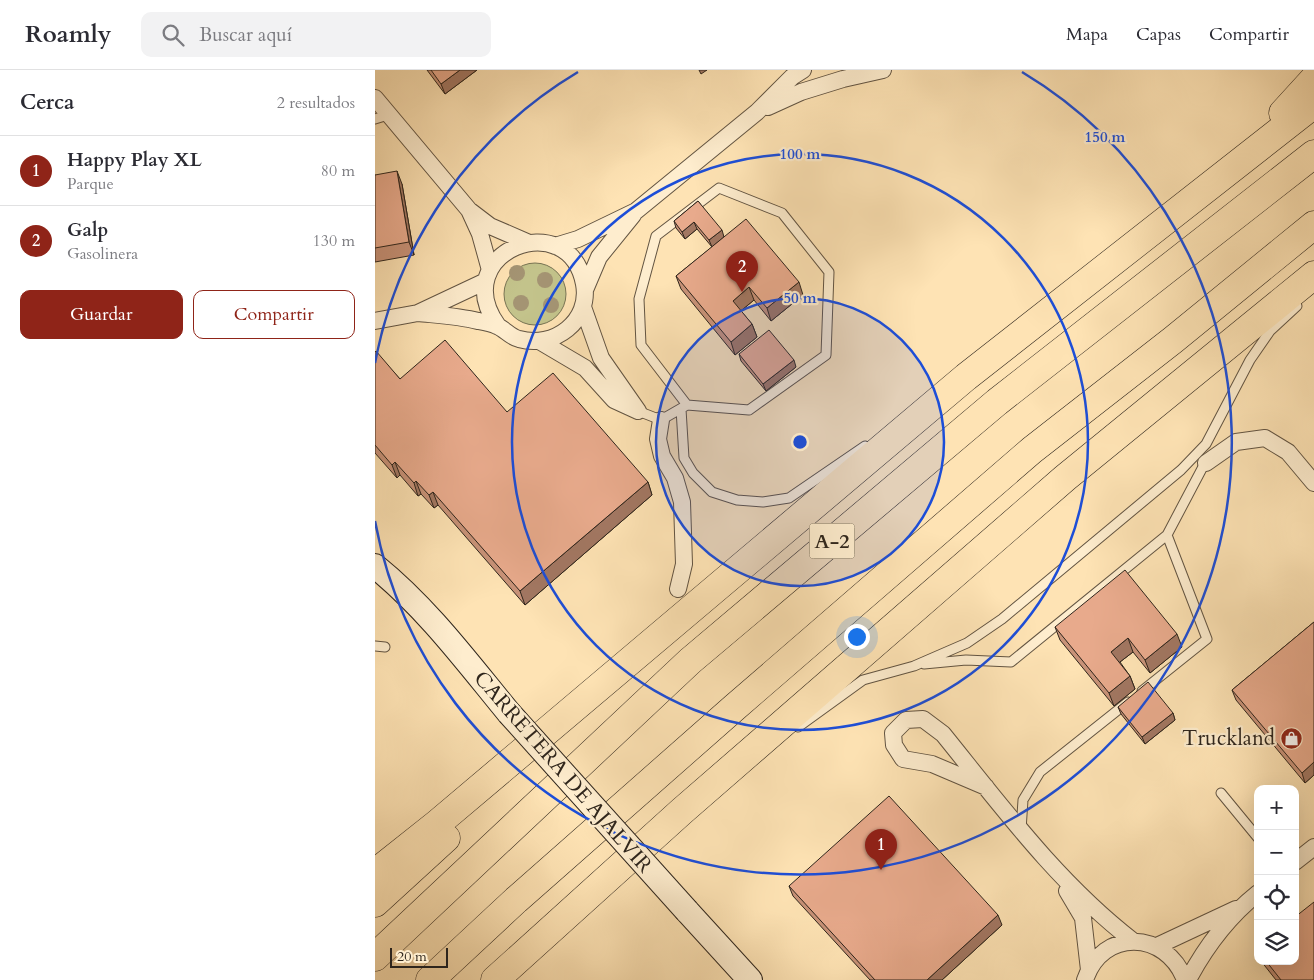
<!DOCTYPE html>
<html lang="es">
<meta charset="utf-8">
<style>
body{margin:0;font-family:Cardo,serif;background:#f2f2f3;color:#2b2b33}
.controls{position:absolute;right:15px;bottom:15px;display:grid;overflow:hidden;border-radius:10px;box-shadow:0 5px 20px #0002}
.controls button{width:45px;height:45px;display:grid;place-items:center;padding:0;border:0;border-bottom:1px solid #e1e1e2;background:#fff;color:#2b2b33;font:25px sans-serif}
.scale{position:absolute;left:15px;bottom:12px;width:58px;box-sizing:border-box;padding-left:5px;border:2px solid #2e251c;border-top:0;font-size:14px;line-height:18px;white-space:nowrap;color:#2e251c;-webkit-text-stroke:4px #feedce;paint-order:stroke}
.you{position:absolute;left:481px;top:566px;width:18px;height:18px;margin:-12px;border:4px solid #fff;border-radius:50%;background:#1a73e8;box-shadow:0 0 0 8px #1a73e833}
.badge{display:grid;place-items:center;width:32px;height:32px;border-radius:50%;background:#8f2418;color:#fff;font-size:16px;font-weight:700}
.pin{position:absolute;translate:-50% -41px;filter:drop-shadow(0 1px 2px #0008)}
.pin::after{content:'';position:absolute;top:26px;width:18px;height:15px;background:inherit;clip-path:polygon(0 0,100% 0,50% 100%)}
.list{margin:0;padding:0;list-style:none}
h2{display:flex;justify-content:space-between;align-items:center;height:65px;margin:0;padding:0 20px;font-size:21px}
h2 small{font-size:16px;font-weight:400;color:#7c7c81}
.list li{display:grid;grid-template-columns:32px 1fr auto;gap:15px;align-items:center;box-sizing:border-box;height:70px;padding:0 20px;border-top:1px solid #e1e1e2}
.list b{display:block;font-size:19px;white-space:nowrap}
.list p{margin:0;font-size:16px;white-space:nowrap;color:#7c7c81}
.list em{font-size:16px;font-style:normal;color:#7c7c81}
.actions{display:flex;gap:10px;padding:15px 20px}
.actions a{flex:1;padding:11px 0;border:1px solid #8f2418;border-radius:10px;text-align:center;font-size:18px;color:#8f2418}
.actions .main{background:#8f2418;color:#fff}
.icon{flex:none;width:28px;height:28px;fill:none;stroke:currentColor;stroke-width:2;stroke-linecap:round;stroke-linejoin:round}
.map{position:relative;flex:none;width:939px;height:910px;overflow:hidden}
header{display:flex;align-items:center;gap:30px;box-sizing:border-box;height:70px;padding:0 25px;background:#fff;border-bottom:1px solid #e1e1e2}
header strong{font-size:24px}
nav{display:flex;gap:28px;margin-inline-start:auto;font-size:18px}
.search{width:350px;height:45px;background:#f2f2f3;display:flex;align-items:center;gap:12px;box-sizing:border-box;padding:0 18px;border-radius:10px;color:#7c7c81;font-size:19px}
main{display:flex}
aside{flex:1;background:#fff}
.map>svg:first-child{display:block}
.green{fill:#c3c38b;stroke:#787454}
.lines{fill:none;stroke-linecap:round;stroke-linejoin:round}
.lane-casing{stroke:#625442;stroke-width:11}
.street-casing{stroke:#625442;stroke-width:18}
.secondary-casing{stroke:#2e251c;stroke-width:26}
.highway-casing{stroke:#2e251c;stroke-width:29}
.lane{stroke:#feedce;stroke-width:9}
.street{stroke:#feedce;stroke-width:16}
.secondary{stroke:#feedce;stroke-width:24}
.highway{stroke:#fee3b4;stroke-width:28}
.secondary-bridge-casing{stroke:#2e251c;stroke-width:26;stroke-linecap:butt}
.secondary-bridge{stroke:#feedce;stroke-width:24}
.tree{fill:#a49473}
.wall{fill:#c89278;stroke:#2e251c}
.shaded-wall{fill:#a27762;stroke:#2e251c}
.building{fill:#e8aa8c;stroke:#2e251c}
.ring{fill:none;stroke:#1d4ed8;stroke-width:2.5}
.labels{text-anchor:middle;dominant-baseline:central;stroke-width:4.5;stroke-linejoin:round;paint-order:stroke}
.shield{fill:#feedce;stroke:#6c6151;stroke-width:1}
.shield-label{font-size:20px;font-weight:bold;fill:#2e251c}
.poi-label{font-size:21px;fill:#2e251c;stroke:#feedce;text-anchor:end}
.street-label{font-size:21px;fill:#2e251c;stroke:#feedce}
.centre{fill:#1d4ed8;stroke:#feedce;stroke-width:2.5}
.ring-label{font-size:15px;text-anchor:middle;font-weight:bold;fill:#1d4ed8;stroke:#feedce;stroke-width:4.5;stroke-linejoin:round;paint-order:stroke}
</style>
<header>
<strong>Roamly</strong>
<div class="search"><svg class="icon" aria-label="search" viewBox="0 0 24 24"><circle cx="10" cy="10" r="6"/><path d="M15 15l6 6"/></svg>Buscar aquí</div>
<nav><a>Mapa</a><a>Capas</a><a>Compartir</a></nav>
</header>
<main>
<aside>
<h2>Cerca<small>2 resultados</small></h2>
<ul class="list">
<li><span class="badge">1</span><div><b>Happy Play XL</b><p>Parque</p></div><em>80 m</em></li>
<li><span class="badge">2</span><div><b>Galp</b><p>Gasolinera</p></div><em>130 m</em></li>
</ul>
<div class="actions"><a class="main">Guardar</a><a>Compartir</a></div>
</aside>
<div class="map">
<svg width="939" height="910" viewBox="0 0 939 910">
<rect width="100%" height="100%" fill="#fee3b4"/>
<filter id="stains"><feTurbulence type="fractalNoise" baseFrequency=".004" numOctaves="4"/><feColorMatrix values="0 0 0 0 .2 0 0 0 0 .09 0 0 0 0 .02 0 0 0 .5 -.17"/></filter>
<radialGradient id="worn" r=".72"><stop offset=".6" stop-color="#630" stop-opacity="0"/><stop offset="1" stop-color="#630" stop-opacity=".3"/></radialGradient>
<!-- green -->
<path class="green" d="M129 224a31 31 0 1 1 62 0a31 31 0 1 1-62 0Z"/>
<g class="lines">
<defs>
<path id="lane" d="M0 49 13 45
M306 339 309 388 318 403 337 422 362 430 388 432 414 428 490 376
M263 341 286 350 312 335 374 340 451 285 454 202 407 143 344 118 281 166 264 229 266 275 312 335
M0 576 10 577
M549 594 591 590 636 592 792 465 831 391
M767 621 832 569 792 465
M423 657 488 610 539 596 592 573 627 549 806 400 831 374 875 290 895 261 922 236
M846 723 883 768
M646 760 648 730 665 702 753 632"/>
<path id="street" d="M0 28 94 140
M393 37 426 22 468 9 508 0
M180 176 203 169 261 141 382 42 417 7 428 0
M115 200 105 164 94 140 115 156 152 172
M210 220 224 187 258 145
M208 237 226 288 263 341
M43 243C63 245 84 246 103 251 109 252 116 253 122 256 130 259 135 267 144 269 179 279 216 251 209 214 194 134 70 182 123 256
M0 251 43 243 111 211
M166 272 210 298 239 330 263 341
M286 350 283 369 287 386 300 408 307 432 309 494 303 519
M831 393 861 372 890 368 913 382 939 413
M611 717 557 694 528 689 519 675 518 663 531 650 548 649 568 664C627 737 683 813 758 871
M920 792 939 777
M692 821 708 848 714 900
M782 876 861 839
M710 910C727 858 791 860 810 910
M813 910C831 876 853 847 883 823"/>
<path id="secondary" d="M0 496C52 538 92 592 134 643
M312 841 375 910"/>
<path id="highway" d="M908 43 939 9
M0 803 63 753 591 307 939 34
M0 833 71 768
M0 887 315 591 622 332 939 84
M55 910 141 830 360 637 657 380 798 270 939 155
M120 910 307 741 690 408 939 205"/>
</defs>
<!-- lane casing -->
<use href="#lane" class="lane-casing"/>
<!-- street casing -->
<use href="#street" class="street-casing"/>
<!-- secondary casing -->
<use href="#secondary" class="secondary-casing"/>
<!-- highway casing -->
<use href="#highway" class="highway-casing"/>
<!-- lane -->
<use href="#lane" class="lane"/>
<!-- street -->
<use href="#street" class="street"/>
<!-- secondary -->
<use href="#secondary" class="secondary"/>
<!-- highway -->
<use href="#highway" class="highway"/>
<defs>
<path id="secondary-bridge" d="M134 643 312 841"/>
</defs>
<!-- secondary-bridge casing -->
<use href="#secondary-bridge" class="secondary-bridge-casing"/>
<!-- secondary-bridge -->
<use href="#secondary-bridge" class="secondary-bridge"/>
</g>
<!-- trees -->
<g class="tree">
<circle cx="142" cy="203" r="8"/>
<circle cx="170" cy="210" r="8"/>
<circle cx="146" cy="233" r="8"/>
<circle cx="176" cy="235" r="8"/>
</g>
<!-- wall -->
<path class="wall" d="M52 0H102L70 24Z
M0 105 27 114 39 185 0 192Z
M323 131 349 167 428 225 396 251 379 230 366 241 377 254 382 267 360 285 306 219 301 206 337 177 322 159 310 169 301 158 299 151Z
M0 282 25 309 273 412 277 425 150 535 63 435 59 438 46 424 43 426 25 405 22 408 0 383Z
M364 284 421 297 391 321 366 291Z
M939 552V705L930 713 861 630 857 620Z
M680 557 807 577 775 603 758 582 745 592 755 606 760 619 739 636 685 570Z
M743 637 798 643 800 650 770 674 746 644Z
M414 816 627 855 567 910H495L418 826Z
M886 891H920L939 910H901Z"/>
<!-- shaded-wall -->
<path class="shaded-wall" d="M85 0H102L70 24 66 14Z
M324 0H332L326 4Z
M22 101 27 114 39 185 34 172Z
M319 152 322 159 310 169 307 162Z
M347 160 349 167 337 177 334 170Z
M424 212 428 225 396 251 392 238Z
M374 217 379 230 362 244 358 231Z
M377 254 382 267 360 285 356 272Z
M419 290 421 297 391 321 388 314Z
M20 392 25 405 22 408 17 395Z
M41 411 46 424 43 426 39 413Z
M273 412 277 425 150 535 145 521Z
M58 422 63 435 59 438 54 425Z
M802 564 807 577 775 603 770 590Z
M753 568 758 582 741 595 736 582Z
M755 606 760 619 739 636 734 623Z
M798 643 800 650 770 674 767 667Z
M939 692V705L930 713 927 703Z
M623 845 627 855 567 910H552Z"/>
<!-- building -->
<path class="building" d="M56 0H85L66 14Z
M22 101 34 172 0 178V105Z
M323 131 347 160 334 170 319 152 307 162 299 151Z
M371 149 424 212 392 238 374 217 358 231 377 254 356 272 301 206Z
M394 260 419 290 388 314 364 284Z
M70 270 132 342 178 303 273 412 145 521 58 422 54 425 41 411 39 413 20 392 17 395 0 375V282L1 281 25 309Z
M750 500 802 564 770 590 753 568 736 582 755 606 734 623 680 557Z
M939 552V692L927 703 857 620Z
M773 612 798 643 767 667 743 637Z
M514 726 623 845 552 910H500L414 816Z
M939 832V910H906L891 891H920V847Z"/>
<!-- distance rings -->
<circle cx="425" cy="372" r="144" fill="#1d4ed8" fill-opacity=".12"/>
<g class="ring">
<circle cx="425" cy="372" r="144"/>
<circle cx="425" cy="372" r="288"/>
<path d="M0 293A432 432 0 0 1 203 2M647 2A432 432 0 1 1 0 451"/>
</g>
<!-- icons -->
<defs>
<symbol id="shop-disc" viewBox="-11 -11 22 22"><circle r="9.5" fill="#8f2418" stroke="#feedce"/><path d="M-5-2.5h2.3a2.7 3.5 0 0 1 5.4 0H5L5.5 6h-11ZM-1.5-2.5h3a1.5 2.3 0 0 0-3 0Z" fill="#fff"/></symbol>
</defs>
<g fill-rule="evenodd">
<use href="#shop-disc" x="904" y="656" width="25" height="25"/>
</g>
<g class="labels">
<!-- shield labels -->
<rect class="shield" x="434.5" y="453.5" width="45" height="35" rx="4"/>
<g class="shield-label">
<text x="457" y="471">A-2</text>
</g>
<!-- poi labels -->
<g class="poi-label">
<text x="900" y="668">Truckland</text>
</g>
<!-- street labels -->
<g class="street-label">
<text transform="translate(188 702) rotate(49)">CARRETERA DE AJALVIR</text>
</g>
</g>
<circle cx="425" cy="372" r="8" class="centre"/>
<g class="ring-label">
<text x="730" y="72">150 m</text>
<text x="425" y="89">100 m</text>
<text x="425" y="233">50 m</text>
</g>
<rect width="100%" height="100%" filter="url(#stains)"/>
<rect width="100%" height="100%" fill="url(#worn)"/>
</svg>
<div class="controls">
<button>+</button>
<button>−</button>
<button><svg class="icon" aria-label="locate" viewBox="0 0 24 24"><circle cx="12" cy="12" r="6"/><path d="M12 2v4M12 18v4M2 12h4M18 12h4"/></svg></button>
<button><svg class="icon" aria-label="layers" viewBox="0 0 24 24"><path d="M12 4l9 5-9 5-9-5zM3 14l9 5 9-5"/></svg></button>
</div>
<div class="scale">20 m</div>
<div class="you"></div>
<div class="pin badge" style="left:506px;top:800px">1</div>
<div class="pin badge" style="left:367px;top:222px">2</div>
</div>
</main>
